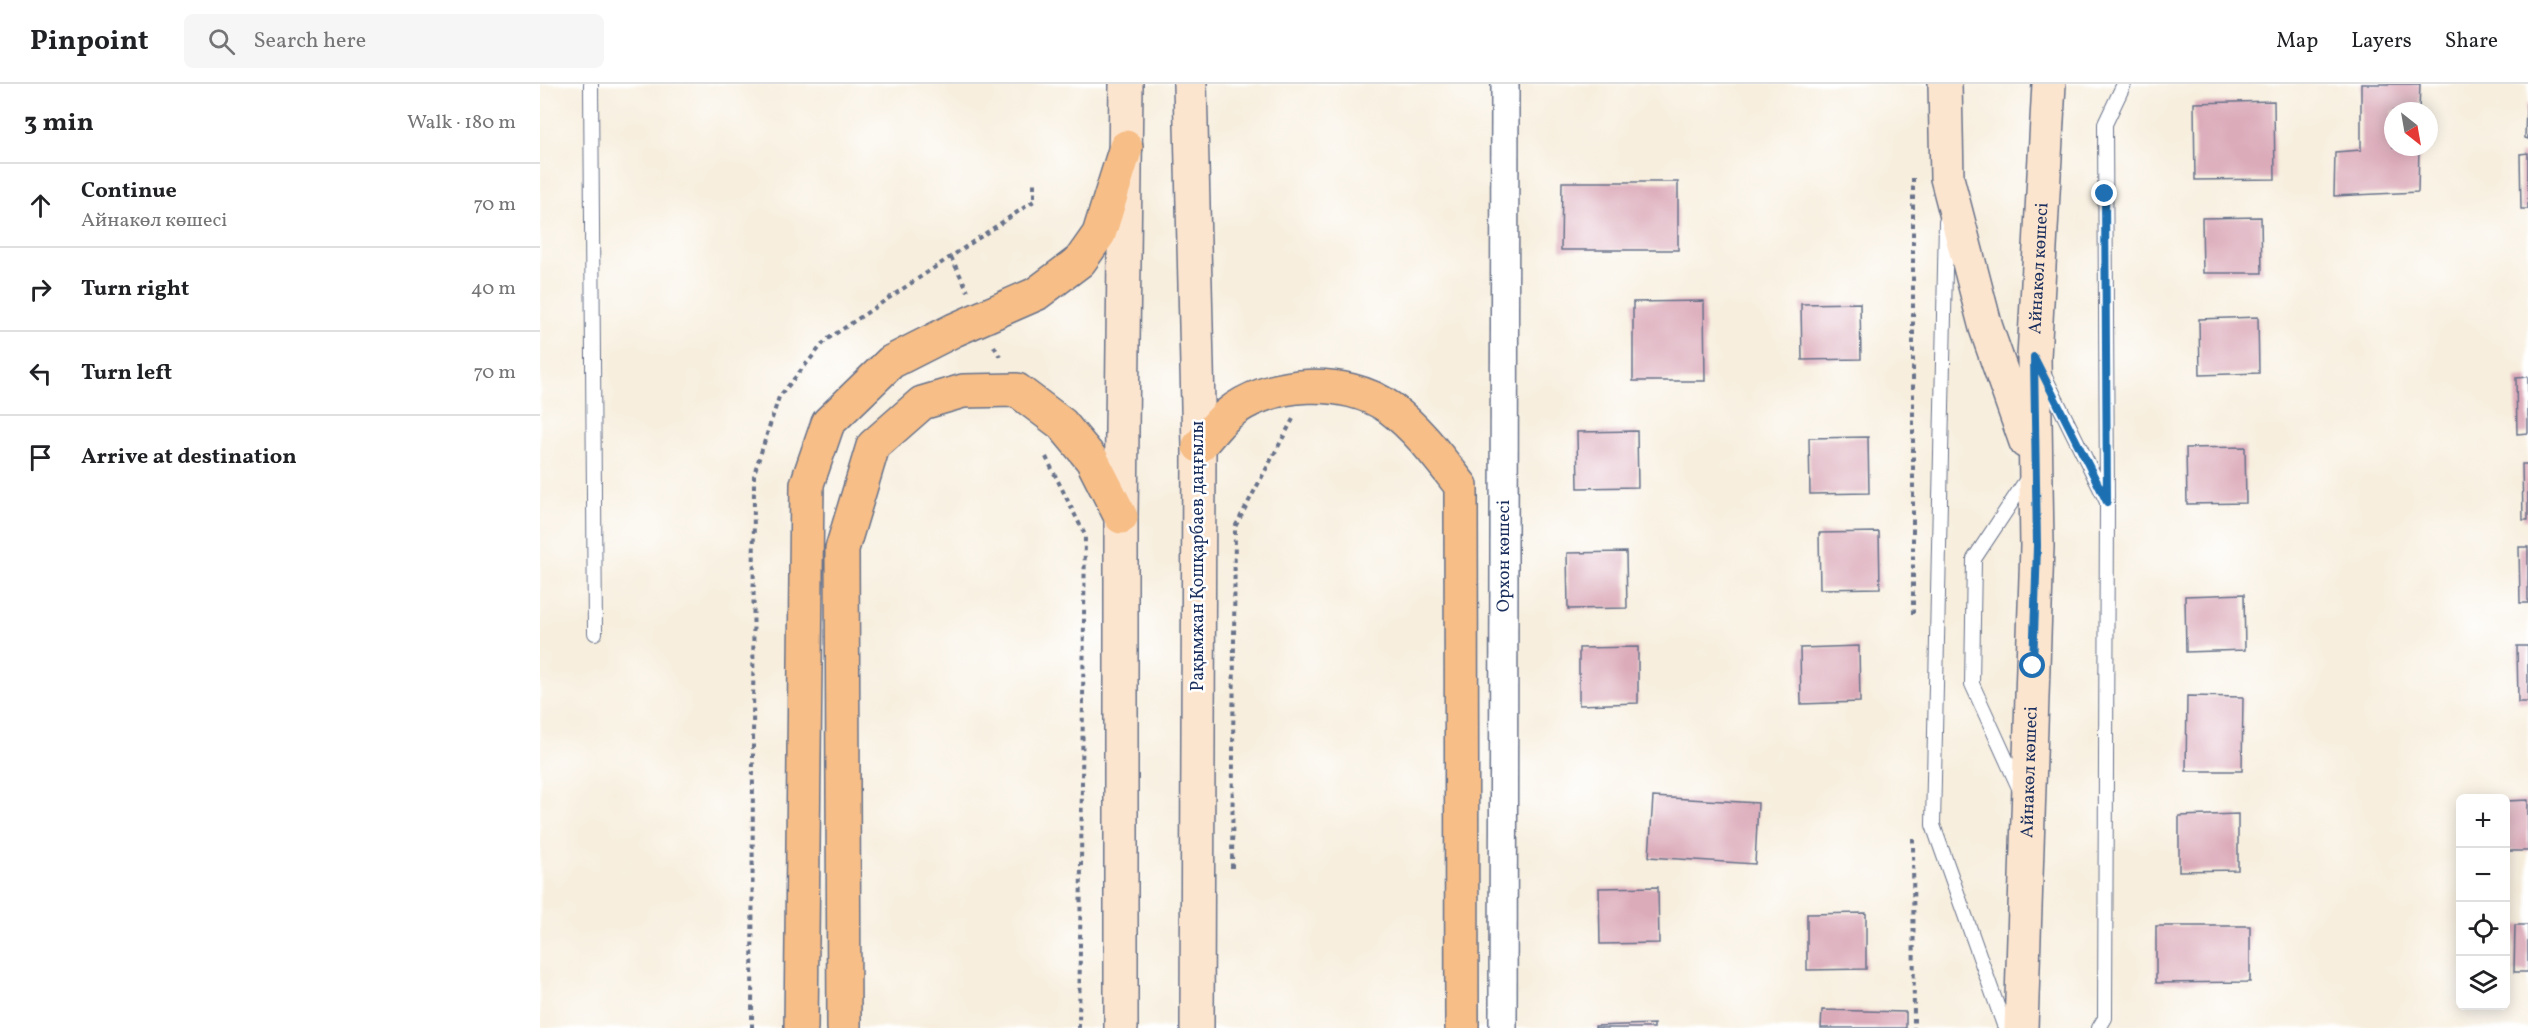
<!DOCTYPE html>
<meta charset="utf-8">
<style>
body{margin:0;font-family:Vollkorn,serif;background:#f6f6f6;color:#202124}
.controls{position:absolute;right:18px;bottom:18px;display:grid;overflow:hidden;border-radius:9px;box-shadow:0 3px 15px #0003}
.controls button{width:54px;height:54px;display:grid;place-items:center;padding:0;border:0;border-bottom:2px solid #e0e0e0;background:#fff;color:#202124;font:30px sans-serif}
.compass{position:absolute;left:1844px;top:18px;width:54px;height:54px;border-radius:50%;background:#fff;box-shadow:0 3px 15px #0003;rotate:149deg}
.stop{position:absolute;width:18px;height:18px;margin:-14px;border:4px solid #1f6fb2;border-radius:50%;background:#fff}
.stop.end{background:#1f6fb2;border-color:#fff;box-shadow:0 2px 6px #0008}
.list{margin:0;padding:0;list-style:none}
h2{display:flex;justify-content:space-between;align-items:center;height:78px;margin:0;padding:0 24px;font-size:26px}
h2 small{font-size:20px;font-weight:400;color:#757577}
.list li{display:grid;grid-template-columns:39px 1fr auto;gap:18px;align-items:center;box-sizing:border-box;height:84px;padding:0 24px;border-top:2px solid #e0e0e0}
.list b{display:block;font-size:22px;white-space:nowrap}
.list p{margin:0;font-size:20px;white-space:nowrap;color:#757577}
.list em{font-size:20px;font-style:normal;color:#757577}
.icon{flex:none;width:33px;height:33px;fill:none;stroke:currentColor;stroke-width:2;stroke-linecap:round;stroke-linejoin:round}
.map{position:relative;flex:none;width:1988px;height:944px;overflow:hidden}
header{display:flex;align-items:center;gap:36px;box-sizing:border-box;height:84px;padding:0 30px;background:#fff;border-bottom:2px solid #e0e0e0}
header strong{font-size:28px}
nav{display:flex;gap:33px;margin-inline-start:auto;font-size:21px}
.search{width:420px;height:54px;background:#f6f6f6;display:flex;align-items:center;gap:15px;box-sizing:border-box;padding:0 21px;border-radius:9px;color:#757577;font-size:22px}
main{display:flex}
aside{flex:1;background:#fff}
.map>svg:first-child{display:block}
.building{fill:#dcabba}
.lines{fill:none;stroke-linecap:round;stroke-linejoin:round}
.lane-casing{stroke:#68728a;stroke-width:16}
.street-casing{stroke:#68728a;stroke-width:30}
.secondary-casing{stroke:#68728a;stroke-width:36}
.primary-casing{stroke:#68728a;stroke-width:36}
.path{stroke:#68728a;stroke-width:4;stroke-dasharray:4.5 4.5;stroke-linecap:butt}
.lane{stroke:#fff;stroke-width:14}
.street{stroke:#fff;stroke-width:27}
.secondary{stroke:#fce5cf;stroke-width:33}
.primary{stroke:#f7be87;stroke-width:33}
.route{stroke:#1f6fb2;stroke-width:8}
.labels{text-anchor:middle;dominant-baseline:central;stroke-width:5;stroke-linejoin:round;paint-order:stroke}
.street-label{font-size:18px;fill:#1b2f5e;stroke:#fff}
</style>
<header>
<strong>Pinpoint</strong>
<div class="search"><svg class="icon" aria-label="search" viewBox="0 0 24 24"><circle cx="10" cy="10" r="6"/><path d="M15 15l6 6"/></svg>Search here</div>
<nav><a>Map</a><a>Layers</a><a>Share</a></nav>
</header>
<main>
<aside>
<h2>3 min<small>Walk · 180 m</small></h2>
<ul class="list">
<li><svg class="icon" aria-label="ahead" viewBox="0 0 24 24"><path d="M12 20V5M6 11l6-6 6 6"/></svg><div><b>Continue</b><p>Айнакөл көшесі</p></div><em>70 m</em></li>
<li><svg class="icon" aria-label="right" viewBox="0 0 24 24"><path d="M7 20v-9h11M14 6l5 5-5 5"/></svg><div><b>Turn right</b></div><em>40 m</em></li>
<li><svg class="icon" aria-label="left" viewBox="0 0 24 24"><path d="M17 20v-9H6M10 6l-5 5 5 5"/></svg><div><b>Turn left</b></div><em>70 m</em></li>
<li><svg class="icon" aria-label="arrive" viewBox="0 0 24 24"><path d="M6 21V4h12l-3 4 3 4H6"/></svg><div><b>Arrive at destination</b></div></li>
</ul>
</aside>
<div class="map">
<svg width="1988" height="944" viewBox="0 0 1988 944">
<rect width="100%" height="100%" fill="#fff"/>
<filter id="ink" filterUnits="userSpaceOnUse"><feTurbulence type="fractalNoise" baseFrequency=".0167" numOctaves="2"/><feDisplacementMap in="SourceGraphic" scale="12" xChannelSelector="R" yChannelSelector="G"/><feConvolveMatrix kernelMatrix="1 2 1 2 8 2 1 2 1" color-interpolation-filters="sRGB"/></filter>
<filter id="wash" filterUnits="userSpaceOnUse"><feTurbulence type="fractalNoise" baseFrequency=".008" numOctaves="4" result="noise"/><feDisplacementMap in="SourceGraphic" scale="24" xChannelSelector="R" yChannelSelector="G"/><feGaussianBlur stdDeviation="1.35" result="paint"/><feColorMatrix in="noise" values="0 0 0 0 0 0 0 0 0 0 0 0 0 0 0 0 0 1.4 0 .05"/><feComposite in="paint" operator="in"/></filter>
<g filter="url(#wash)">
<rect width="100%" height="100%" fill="#f7eedd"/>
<g id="blocks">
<!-- building -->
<path class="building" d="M1821 0H1880L1879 27H1853V63H1879L1878 108 1794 112 1795 68 1821 66Z
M1734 17 1735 95 1655 96 1654 19Z
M1986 20H1988V55L1985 54Z
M1988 69V125H1981L1980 70Z
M1022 98H1138V166H1021Z
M1721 133 1722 189H1663L1662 134Z
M1164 217 1165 297H1093V218Z
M1320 219 1321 275 1262 276 1261 220Z
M1718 233 1719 289 1660 291 1659 235Z
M1988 293V349L1977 350 1976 294Z
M1097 347 1098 403 1038 404 1037 348Z
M1328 353 1329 409 1270 410 1269 354Z
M1705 363 1706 419 1647 420 1646 364Z
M1982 380H1988V436H1983Z
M1339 448 1340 504 1280 505 1279 449Z
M1979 463H1988V519H1980Z
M1086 468 1087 524 1028 525 1027 469Z
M1704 510 1705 566 1646 568 1645 512Z
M1319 562 1320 618 1261 620 1260 564Z
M1977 562H1988V618H1978Z
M1098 563V619L1039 621V564Z
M1647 612 1703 613 1702 687H1646Z
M1113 713 1218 719 1215 780 1109 773Z
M1988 716V767H1966V717Z
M1698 730V786L1639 787V732Z
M1118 803 1119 859 1060 860 1059 804Z
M1326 829V885L1267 886V830Z
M1975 841H1988V888H1974Z
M1616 842H1710V898L1616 899Z
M1282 926 1366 928V944H1281Z
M1114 940V944H1055V942Z"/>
</g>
</g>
<g filter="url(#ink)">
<use href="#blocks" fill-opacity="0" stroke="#68728a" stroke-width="1.5"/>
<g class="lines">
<defs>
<path id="lane" d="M51 0 55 549
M1406 138 1393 741 1465 944
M1504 291 1567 418 1565 934 1559 944
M1567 414 1565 40 1584 0
M1480 706 1432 600 1434 475 1489 392"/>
<g id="street">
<path id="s1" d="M963 944 965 0"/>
</g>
<g id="secondary">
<path d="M650 0 659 362 657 944"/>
<path d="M1405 0 1407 94 1446 244 1486 358"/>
<path d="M581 944V433L586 0"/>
<path id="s2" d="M1481 944 1497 462 1494 273 1509 0"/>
</g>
<path id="primary" d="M659 362C668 352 677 340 687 331 728 296 806 292 850 324 878 345 899 374 921 402L922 944
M261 944 267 400 288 339 351 278 414 246 496 210 540 177 559 150 586 63
M304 944 302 465 333 362 382 319 423 307 477 306 522 340 552 376 581 433"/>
</defs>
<!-- lane casing -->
<use href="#lane" class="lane-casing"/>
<!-- street casing -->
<use href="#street" class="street-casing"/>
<!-- secondary casing -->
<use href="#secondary" class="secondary-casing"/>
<!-- primary casing -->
<use href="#primary" class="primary-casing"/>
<!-- path -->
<path class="path" d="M411 173 428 207
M454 262 460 273
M506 373 545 451 539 944
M1373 530V94
M1373 754 1374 944
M692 784 695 443 753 335
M212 944 214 390 239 313 286 256 494 117V95"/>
<!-- lane -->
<use href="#lane" class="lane"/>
<!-- street -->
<use href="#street" class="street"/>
<!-- secondary -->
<use href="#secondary" class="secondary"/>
<!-- primary -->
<use href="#primary" class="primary"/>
</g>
</g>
<g class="lines" filter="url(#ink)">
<!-- route -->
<path class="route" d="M1493 582 1497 462 1494 273 1567 418 1565 110"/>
</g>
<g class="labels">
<!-- street labels -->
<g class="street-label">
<text stroke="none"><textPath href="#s2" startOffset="760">Айнакөл көшесі</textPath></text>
<text transform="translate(658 472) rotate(-90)">Рақымжан Қошқарбаев даңғылы</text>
<text stroke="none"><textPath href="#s1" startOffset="472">Орхон көшесі</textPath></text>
<text stroke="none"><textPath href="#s2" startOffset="256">Айнакөл көшесі</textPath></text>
</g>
</g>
</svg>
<div class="controls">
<button>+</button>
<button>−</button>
<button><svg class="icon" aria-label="locate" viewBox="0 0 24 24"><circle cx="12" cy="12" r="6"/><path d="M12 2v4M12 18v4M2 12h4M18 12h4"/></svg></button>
<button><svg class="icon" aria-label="layers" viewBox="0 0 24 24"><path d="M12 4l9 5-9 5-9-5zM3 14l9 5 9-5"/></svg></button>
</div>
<svg class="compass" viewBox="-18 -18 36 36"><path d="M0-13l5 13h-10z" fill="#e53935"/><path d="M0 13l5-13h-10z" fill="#757577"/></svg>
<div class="stop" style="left:1493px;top:582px"></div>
<div class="stop end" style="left:1565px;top:110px"></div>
</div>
</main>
